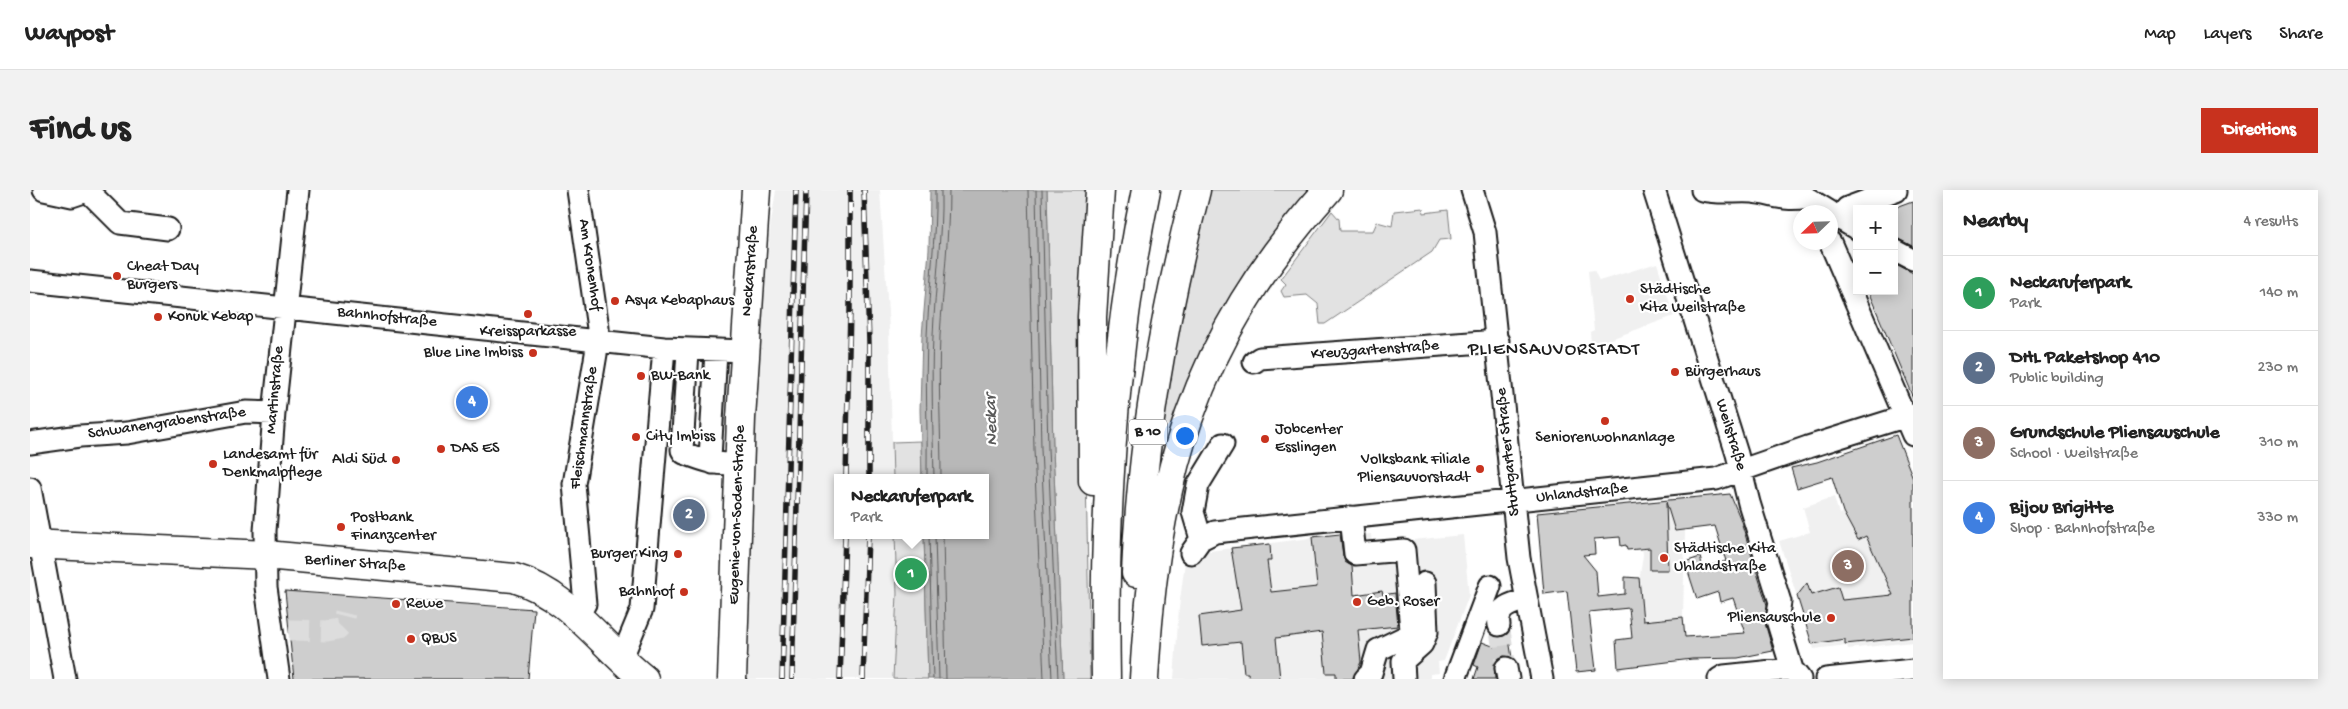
<!DOCTYPE html>
<meta charset="utf-8">
<style>
body{margin:0;font-family:"Gochi Hand",sans-serif;background:#f2f2f2;color:#222}
.controls{position:absolute;right:15px;top:15px;display:grid;overflow:hidden;border-radius:0px;box-shadow:0 2px 12px #0003}
.controls button{width:45px;height:45px;display:grid;place-items:center;padding:0;border:0;border-bottom:1px solid #e0e0e0;background:#fff;color:#222;font:25px sans-serif}
.compass{position:absolute;left:1763px;top:15px;width:45px;height:45px;border-radius:50%;background:#fff;box-shadow:0 2px 12px #0003;rotate:247deg}
.you{position:absolute;left:1154px;top:245px;width:18px;height:18px;margin:-12px;border:4px solid #fff;border-radius:50%;background:#1a73e8;box-shadow:0 0 0 8px #1a73e833}
.badge{display:grid;place-items:center;width:32px;height:32px;border-radius:50%;background:#c8321e;color:#fff;font-size:16px;font-weight:700}
.pin{position:absolute;translate:-50% -50%;border:2px solid #fff;box-shadow:0 1px 5px #0006}
.popup{position:absolute;left:804px;top:284px;width:155px;height:65px;box-sizing:border-box;display:grid;place-content:center;border-radius:0px;background:#fff;filter:drop-shadow(0 1px 4px #0005);font-size:16px;white-space:nowrap;color:#767676}
.popup b{font-size:19px;color:#222}
.popup::after{content:'';position:absolute;left:50%;top:100%;margin-left:-10px;border:10px solid transparent;border-top-color:#fff}
.list{margin:0;padding:0;list-style:none}
h2{display:flex;justify-content:space-between;align-items:center;height:65px;margin:0;padding:0 20px;font-size:21px}
h2 small{font-size:16px;font-weight:400;color:#767676}
.list li{display:grid;grid-template-columns:32px 1fr auto;gap:15px;align-items:center;box-sizing:border-box;height:75px;padding:0 20px;border-top:1px solid #e0e0e0}
.list b{display:block;font-size:19px;white-space:nowrap}
.list p{margin:0;font-size:16px;white-space:nowrap;color:#767676}
.list em{font-size:16px;font-style:normal;color:#767676}
.map{position:relative;flex:none;width:1883px;height:489px;overflow:hidden;border-radius:0px}
header{display:flex;align-items:center;gap:30px;box-sizing:border-box;height:70px;padding:0 25px;background:#fff;border-bottom:1px solid #e0e0e0}
header strong{font-size:24px}
nav{display:flex;gap:28px;margin-inline-start:auto;font-size:18px}
.intro{display:flex;align-items:center;justify-content:space-between;box-sizing:border-box;height:120px;padding:0 30px}
h1{margin:0;font-size:35px}
.button{padding:12px 22px;border-radius:0px;background:#c8321e;color:#fff;font-size:18px;font-weight:700}
main{display:flex;gap:30px;padding:0 30px}
aside{flex:1;background:#fff;border-radius:0px;box-shadow:0 2px 12px #0003}
.map>svg:first-child{display:block}
.built{fill:#f0f0f0}
.green{fill:#e2e2e2;stroke:#7f7f7f}
.water{fill:#b8b8b8;stroke:#7a7a7a}
.lines{fill:none;stroke-linecap:round;stroke-linejoin:round}
.shore{stroke:#5a5a5a;stroke-width:1}
.building{fill:#cecece;stroke:#1c1c1c;fill-rule:evenodd}
.minor-tunnel{stroke:#ddd;stroke-width:21;stroke-dasharray:21 11;stroke-linecap:butt}
.minor-casing{stroke:#1c1c1c;stroke-width:25}
.major-casing{stroke:#1c1c1c;stroke-width:31}
.highway-casing{stroke:#1c1c1c;stroke-width:31}
.minor{stroke:#fff;stroke-width:21}
.major{stroke:#fff;stroke-width:28}
.highway{stroke:#fff;stroke-width:28}
.rail-casing{stroke:#1c1c1c;stroke-width:5.5}
.rail{stroke:#fff;stroke-width:4;stroke-dasharray:11;stroke-linecap:butt}
.poi-dot{fill:#c8321e;stroke:#fff;stroke-width:2}
.labels{text-anchor:middle;dominant-baseline:central;stroke-width:4.5;stroke-linejoin:round;paint-order:stroke}
.shield{fill:#fff;stroke:#606060;stroke-width:1}
.shield-label{font-size:15px;font-weight:bold;fill:#1c1c1c}
.street-label{font-size:16px;fill:#1c1c1c;stroke:#fff}
.poi-label{font-size:16px;fill:#1c1c1c;stroke:#fff;text-anchor:start}
.water-label{font-size:18px;font-style:italic;fill:#5a5a5a;stroke:#fff}
.quarter-label{font-size:19px;letter-spacing:1px;fill:#1c1c1c;stroke:#fff}
</style>
<header>
<strong>Waypost</strong>
<nav><a>Map</a><a>Layers</a><a>Share</a></nav>
</header>
<div class="intro"><h1>Find us</h1><a class="button">Directions</a></div>
<main>
<div class="map">
<svg width="1883" height="489" viewBox="0 0 1883 489">
<rect width="100%" height="100%" fill="#fff"/>
<filter id="ink" filterUnits="userSpaceOnUse"><feTurbulence type="fractalNoise" baseFrequency=".02" numOctaves="2"/><feDisplacementMap in="SourceGraphic" scale="10" xChannelSelector="R" yChannelSelector="G"/><feConvolveMatrix kernelMatrix="1 2 1 2 8 2 1 2 1" color-interpolation-filters="sRGB"/></filter>
<g filter="url(#ink)">
<!-- built -->
<path class="built" d="M746 0H850L859 138 863 288H807V345H865L867 404 863 489H716L725 220 740 39Z
M1627 73 1644 126 1575 151 1561 153 1560 142 1564 140 1558 81 1564 80 1569 91Z
M1804 307 1809 324 1850 310 1883 387V452L1818 459 1817 455 1784 459 1749 351 1780 342 1773 317Z
M1652 309 1655 344 1653 427 1613 431 1609 392 1613 365 1608 314Z
M1319 343V346L1341 344 1342 354 1433 345 1439 405 1414 471 1408 472 1409 483 1400 484V489H1144L1149 418 1156 364Z"/>
<!-- green -->
<path class="green" d="M1017 0H1063L1054 181 1060 489H1033L1023 259Z
M1175 0H1283L1131 269 1129 232Z
M1393 18 1394 23 1418 20 1421 49 1409 50 1402 62 1295 134H1290L1288 114 1277 105 1254 107 1251 101 1256 94 1251 89 1302 21 1309 29 1310 41H1343L1347 32 1362 36 1364 21Z
M891 251 892 288H863L862 252Z
M865 345H894L898 489H863L867 404Z"/>
<!-- water -->
<path class="water" d="M900 0H1017L1023 259 1033 489H898L894 345H955V288H892L890 220 892 146 899 60Z"/>
<g class="lines">
<!-- shore -->
<path class="shore" d="M998 0 1004 259 1014 489
M1006 0 1011 259 1022 489
M1012 0 1018 259 1028 489
M897 288C898 240 895 193 897 146 899 97 906 49 905 0
M904 288C903 240 901 193 903 146 905 97 912 49 911 0
M911 288C911 240 908 193 910 146 913 97 919 49 919 0
M899 345 903 489
M905 345 909 489
M913 345 916 489"/>
</g>
<!-- building -->
<path class="building" d="M1883 11V56L1864 46V18Z
M1864 74 1883 84V208L1838 101H1864Z
M1866 245 1883 288V447L1815 454V449L1782 454 1767 406 1777 393 1781 405 1808 397 1812 410 1863 405 1836 346 1828 350 1813 322 1802 287 1767 298 1761 278 1787 272Z
M1700 304 1710 328 1737 415 1735 433 1743 461 1708 468 1662 469 1588 478 1586 450 1602 448 1599 418 1559 422 1566 480 1546 482 1537 401 1514 404 1507 323ZM1636 312 1645 341 1685 336 1696 371 1673 378 1670 367 1655 372 1667 409 1688 402 1690 412 1703 408 1715 443 1655 447 1653 427 1613 431 1609 388 1595 387V404L1568 407 1566 381 1553 365 1565 364 1564 349 1590 347 1591 356 1596 355 1597 360 1620 358V380H1638Z
M1310 344 1313 366 1315 372 1322 376 1324 405 1352 401 1353 405 1365 403 1368 436 1328 440 1331 472 1323 489H1306V483H1296L1292 442 1246 448 1250 489H1219L1218 483H1214L1211 452 1172 456 1169 426 1211 420 1201 358 1240 354 1241 371H1237L1241 402 1287 397 1282 347Z
M255 401 504 419 498 489H264Z
M1478 443 1482 468 1474 466 1468 469 1464 474 1465 489H1444L1448 477 1444 475 1452 452 1465 457 1463 446 1470 447Z"/>
<g class="lines">
<!-- minor-tunnel -->
<path class="minor-tunnel" d="M1469 435 1476 478
M259 440 297 441 308 439 312 435 315 423"/>
<defs>
<path id="minor" d="M14 0 42 6 60 0
M548 0 568 138 566 164 544 294 555 414
M1442 0 1455 42 1489 368 1512 489
M1624 0 1707 264 1719 313 1750 412 1747 430 1762 479 1770 489
M1672 0C1689 4 1705 1 1722 2 1743 4 1754 12 1776 7
M1764 0 1800 22
M58 1 90 33 138 39
M1800 23 1827 39
M1810 29 1817 18 1866 0
M1800 52 1883 245
M1864 60 1883 70
M0 91 634 158 715 161
M658 161 652 260 654 263C672 270 692 278 710 271
M1224 172 1230 168 1468 151
M0 253 50 246 97 243 216 222 244 223
M683 273 680 268 686 161
M0 298 35 489
M1321 327 1325 364 1374 360 1381 440 1379 445 1348 460 1341 483 1335 489
M1171 349 1163 322 1168 295 1193 254
M1161 363 1171 349 1185 342 1686 289 1778 257 1883 224
M1469 435C1466 417 1482 413 1497 410
M591 470 612 419 634 158
M1476 478 1478 489
M249 489 236 397 235 341 244 223 268 0
M1374 489 1373 471 1392 454 1397 442 1395 393
M1425 489 1460 396
M1689 489 1694 486 1762 479
M1796 489 1883 480"/>
<path id="major" d="M0 354 236 365 484 388C539 404 571 455 614 489
M702 489 711 228 726 0"/>
<path id="highway" d="M1063 291 1062 127 1070 0
M1106 383C1111 253 1134 125 1166 0
M1076 489C1073 326 1083 160 1116 0
M1114 489C1125 290 1162 151 1298 0"/>
</defs>
<!-- minor casing -->
<use href="#minor" class="minor-casing"/>
<!-- major casing -->
<use href="#major" class="major-casing"/>
<!-- highway casing -->
<use href="#highway" class="highway-casing"/>
<!-- minor -->
<use href="#minor" class="minor"/>
<!-- major -->
<use href="#major" class="major"/>
<!-- highway -->
<use href="#highway" class="highway"/>
<defs>
<path id="rail" d="M834 0 839 153V288
M816 288 820 120V0
M752 489 766 0
M762 489 776 0
M810 489 815 345
M833 489 838 345"/>
</defs>
<!-- rail casing -->
<use href="#rail" class="rail-casing"/>
<!-- rail -->
<use href="#rail" class="rail"/>
</g>
</g>
<!-- markers -->
<g class="poi-dot">
<circle cx="87" cy="86" r="5"/>
<circle cx="1600" cy="109" r="5"/>
<circle cx="585" cy="111" r="5"/>
<circle cx="498" cy="124" r="5"/>
<circle cx="128" cy="127" r="5"/>
<circle cx="503" cy="163" r="5"/>
<circle cx="1645" cy="182" r="5"/>
<circle cx="611" cy="186" r="5"/>
<circle cx="1575" cy="231" r="5"/>
<circle cx="606" cy="247" r="5"/>
<circle cx="1235" cy="249" r="5"/>
<circle cx="411" cy="259" r="5"/>
<circle cx="366" cy="270" r="5"/>
<circle cx="183" cy="274" r="5"/>
<circle cx="1450" cy="279" r="5"/>
<circle cx="311" cy="337" r="5"/>
<circle cx="648" cy="364" r="5"/>
<circle cx="1634" cy="368" r="5"/>
<circle cx="654" cy="402" r="5"/>
<circle cx="1327" cy="412" r="5"/>
<circle cx="366" cy="414" r="5"/>
<circle cx="1801" cy="428" r="5"/>
<circle cx="381" cy="449" r="5"/>
</g>
<g class="labels">
<!-- shield labels -->
<rect class="shield" x="1099" y="229.5" width="38" height="25" rx="4"/>
<g class="shield-label">
<text x="1118" y="242">B 10</text>
</g>
<!-- street labels -->
<g class="street-label">
<text transform="translate(559 75) rotate(82)">Am Kronenhof</text>
<text transform="translate(721 81) rotate(-86)">Neckarstraße</text>
<text transform="translate(357 128) rotate(6)">Bahnhofstraße</text>
<text transform="translate(1345 161) rotate(-4)">Kreuzgartenstraße</text>
<text transform="translate(246 200) rotate(-85)">Martinstraße</text>
<text transform="translate(137 234) rotate(-8)">Schwanengrabenstraße</text>
<text transform="translate(555 238) rotate(-82)">Fleischmannstraße</text>
<text transform="translate(1700 245) rotate(73)">Weilstraße</text>
<text transform="translate(1479 262) rotate(-96)">Stuttgarter Straße</text>
<text transform="translate(1552 304) rotate(-6)">Uhlandstraße</text>
<text transform="translate(708 325) rotate(-88)">Eugenie-von-Soden-Straße</text>
<text transform="translate(325 374) rotate(4)">Berliner Straße</text>
</g>
<!-- poi labels -->
<g class="poi-label">
<text x="97" y="77">Cheat Day<tspan x="97" dy="18">Burgers</tspan></text>
<text x="1610" y="100">Städtische<tspan x="1610" dy="18">Kita Weilstraße</tspan></text>
<text x="595" y="111">Asya Kebaphaus</text>
<text x="138" y="127">Konuk Kebap</text>
<text x="498" y="142" text-anchor="middle">Kreissparkasse</text>
<text x="493" y="163" text-anchor="end">Blue Line Imbiss</text>
<text x="1655" y="182">Bürgerhaus</text>
<text x="621" y="186">BW-Bank</text>
<text x="1245" y="240">Jobcenter<tspan x="1245" dy="18">Esslingen</tspan></text>
<text x="616" y="247">City Imbiss</text>
<text x="1575" y="248" text-anchor="middle">Seniorenwohnanlage</text>
<text x="421" y="259">DAS ES</text>
<text x="193" y="265">Landesamt für<tspan x="193" dy="18">Denkmalpflege</tspan></text>
<text x="356" y="270" text-anchor="end">Aldi Süd</text>
<text x="1440" y="270" text-anchor="end">Volksbank Filiale<tspan x="1440" dy="18">Pliensauvorstadt</tspan></text>
<text x="321" y="328">Postbank<tspan x="321" dy="18">Finanzcenter</tspan></text>
<text x="1644" y="359">Städtische Kita<tspan x="1644" dy="18">Uhlandstraße</tspan></text>
<text x="638" y="364" text-anchor="end">Burger King</text>
<text x="644" y="402" text-anchor="end">Bahnhof</text>
<text x="1337" y="412">Geb. Roser</text>
<text x="376" y="414">Rewe</text>
<text x="1791" y="428" text-anchor="end">Pliensauschule</text>
<text x="391" y="449">QBUS</text>
</g>
<!-- water labels -->
<g class="water-label">
<text transform="translate(962 230) rotate(-92)">Neckar</text>
</g>
<!-- quarter labels -->
<g class="quarter-label">
<text x="1524" y="160">PLIENSAUVORSTADT</text>
</g>
</g>
</svg>
<div class="controls">
<button>+</button>
<button>−</button>
</div>
<svg class="compass" viewBox="-18 -18 36 36"><path d="M0-13l5 13h-10z" fill="#e53935"/><path d="M0 13l5-13h-10z" fill="#767676"/></svg>
<div class="you"></div>
<div class="pin badge" style="left:881px;top:384px;background:#2e9e5b">1</div>
<div class="popup"><b>Neckaruferpark</b>Park</div>
<div class="pin badge" style="left:659px;top:325px;background:#5c6f8a">2</div>
<div class="pin badge" style="left:1818px;top:376px;background:#8d6e63">3</div>
<div class="pin badge" style="left:442px;top:212px;background:#3f7fe0">4</div>
</div>
<aside>
<h2>Nearby<small>4 results</small></h2>
<ul class="list">
<li><span class="badge" style="background:#2e9e5b">1</span><div><b>Neckaruferpark</b><p>Park</p></div><em>140 m</em></li>
<li><span class="badge" style="background:#5c6f8a">2</span><div><b>DHL Paketshop 410</b><p>Public building</p></div><em>230 m</em></li>
<li><span class="badge" style="background:#8d6e63">3</span><div><b>Grundschule Pliensauschule</b><p>School · Weilstraße</p></div><em>310 m</em></li>
<li><span class="badge" style="background:#3f7fe0">4</span><div><b>Bijou Brigitte</b><p>Shop · Bahnhofstraße</p></div><em>330 m</em></li>
</ul>
</aside>
</main>
